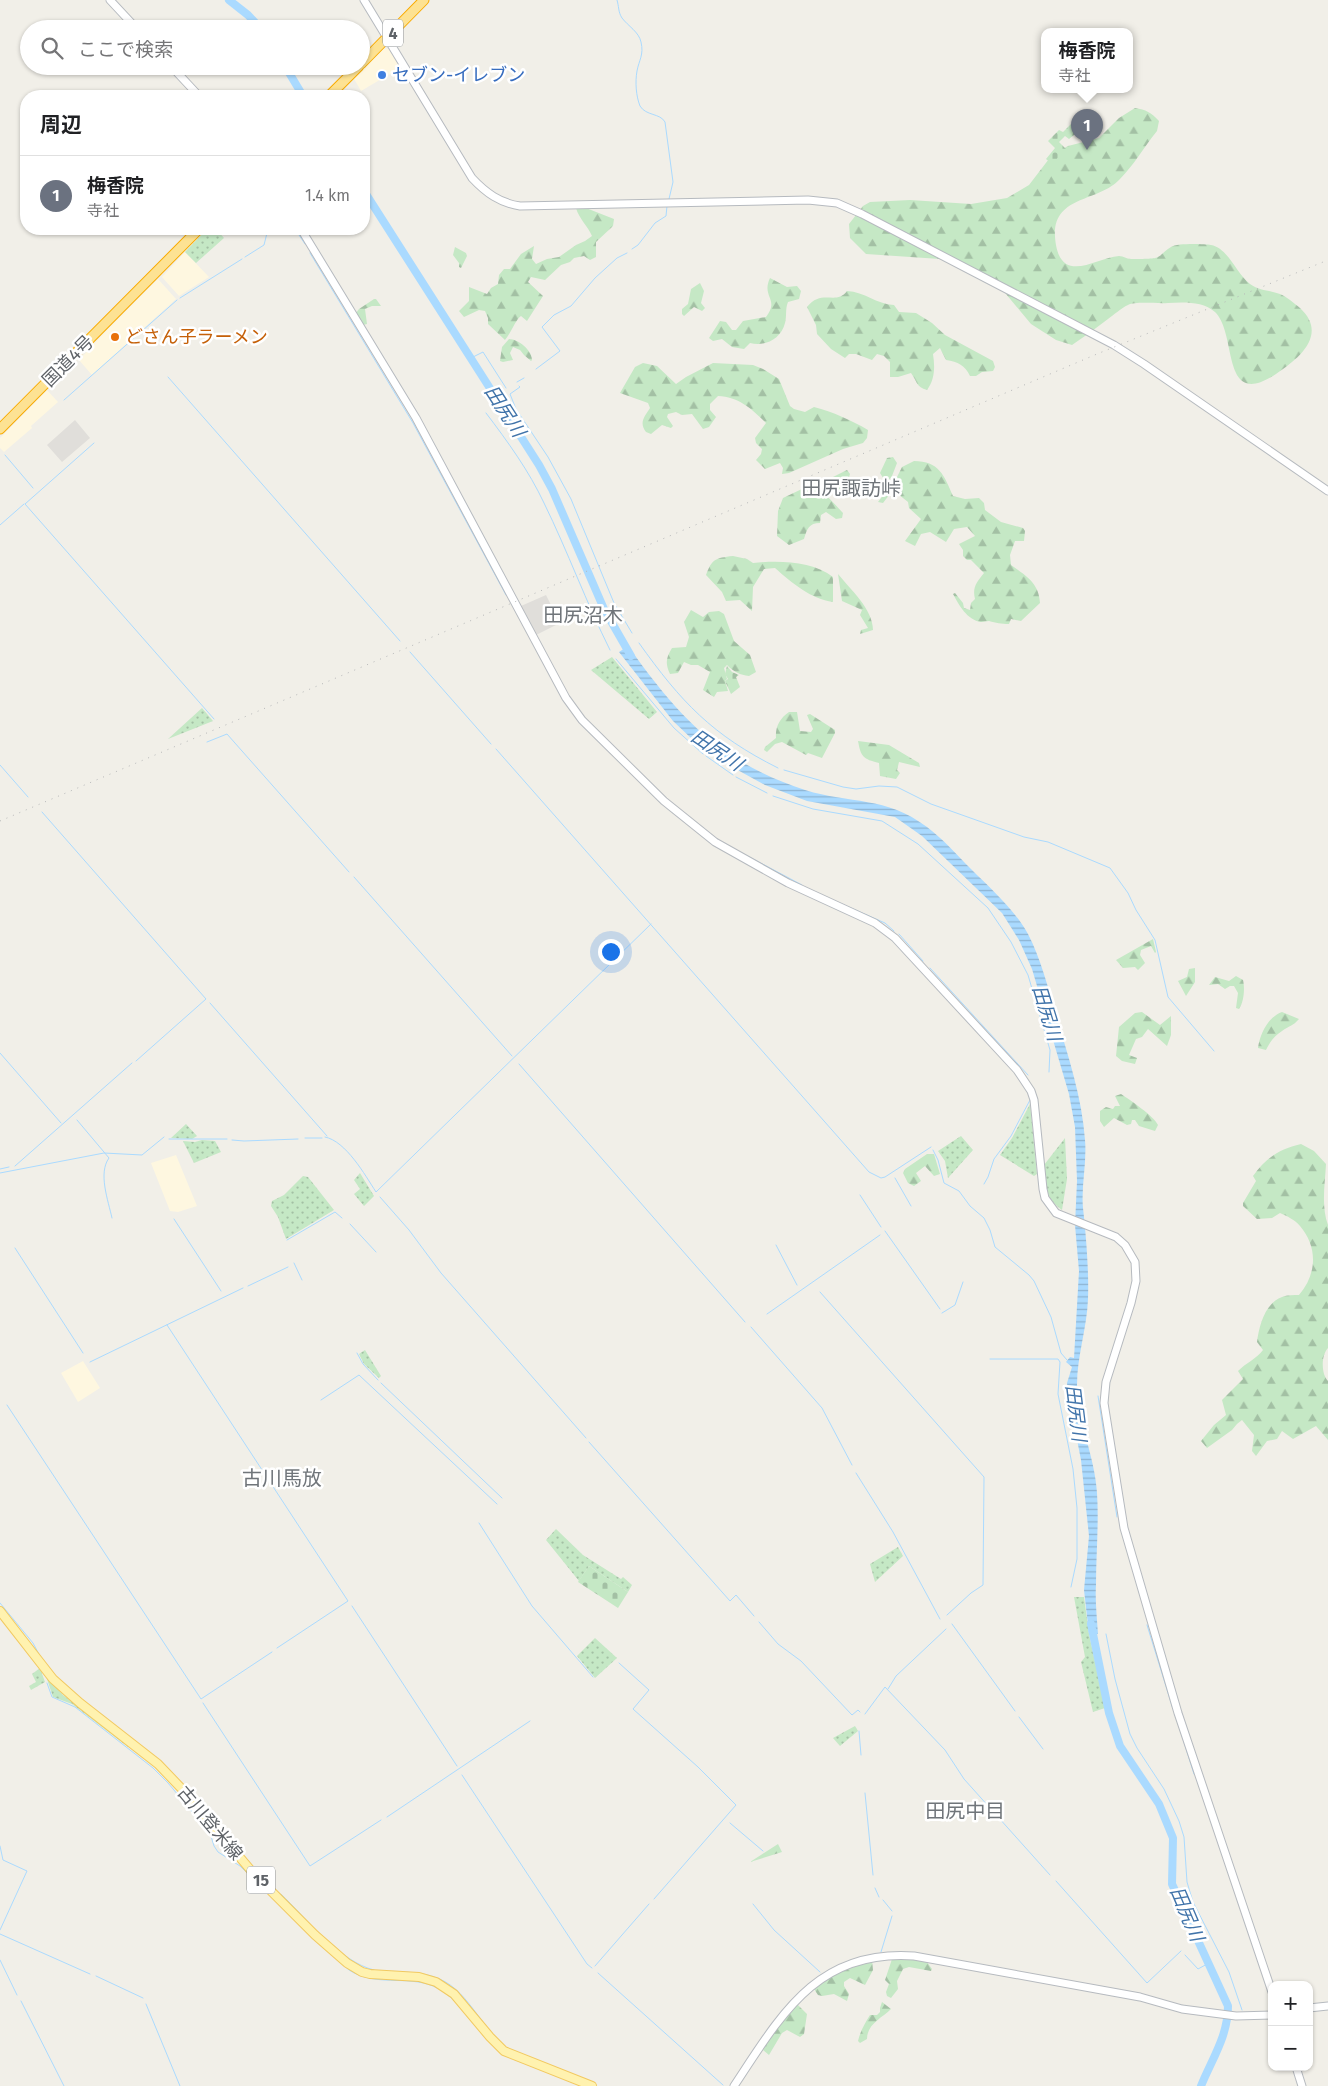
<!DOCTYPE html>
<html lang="ja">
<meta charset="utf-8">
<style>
body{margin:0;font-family:"Fira Sans","Noto Sans JP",sans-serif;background:#f6f6f6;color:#202124}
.controls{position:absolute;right:15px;bottom:15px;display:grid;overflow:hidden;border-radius:10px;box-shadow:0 1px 4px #0004}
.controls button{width:45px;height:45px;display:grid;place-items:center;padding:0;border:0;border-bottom:1px solid #e0e0e0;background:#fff;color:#202124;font:25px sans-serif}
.you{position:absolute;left:610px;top:951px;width:18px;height:18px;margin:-12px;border:4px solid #fff;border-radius:50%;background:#1a73e8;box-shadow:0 0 0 8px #1a73e833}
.badge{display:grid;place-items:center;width:32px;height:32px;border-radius:50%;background:#ea4335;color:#fff;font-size:16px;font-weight:700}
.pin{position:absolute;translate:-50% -41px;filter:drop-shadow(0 1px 2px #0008)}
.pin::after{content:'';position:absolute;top:26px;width:18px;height:15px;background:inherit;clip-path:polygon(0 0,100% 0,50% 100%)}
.popup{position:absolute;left:1041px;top:28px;width:92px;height:65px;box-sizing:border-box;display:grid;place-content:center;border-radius:10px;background:#fff;filter:drop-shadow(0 1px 4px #0005);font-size:16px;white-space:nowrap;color:#757577}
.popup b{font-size:19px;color:#202124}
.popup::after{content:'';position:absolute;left:50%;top:100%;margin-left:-10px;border:10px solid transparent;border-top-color:#fff}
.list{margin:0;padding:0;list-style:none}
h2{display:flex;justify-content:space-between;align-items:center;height:65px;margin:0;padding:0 20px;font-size:21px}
h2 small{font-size:16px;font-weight:400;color:#757577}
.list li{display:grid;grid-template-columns:32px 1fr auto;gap:15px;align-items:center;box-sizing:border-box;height:80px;padding:0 20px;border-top:1px solid #e0e0e0}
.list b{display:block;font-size:19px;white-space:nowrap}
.list p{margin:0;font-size:16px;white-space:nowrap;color:#757577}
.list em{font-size:16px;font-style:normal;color:#757577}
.icon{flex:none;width:28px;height:28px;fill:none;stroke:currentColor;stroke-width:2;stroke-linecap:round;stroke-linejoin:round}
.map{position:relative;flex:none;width:1328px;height:2086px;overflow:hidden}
.search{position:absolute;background:#fff;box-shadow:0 1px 4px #0004;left:20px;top:20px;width:350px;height:55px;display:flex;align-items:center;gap:12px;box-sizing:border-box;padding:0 18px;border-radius:28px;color:#757577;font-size:19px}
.panel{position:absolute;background:#fff;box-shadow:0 1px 4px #0004;left:20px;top:90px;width:350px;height:145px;border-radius:20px}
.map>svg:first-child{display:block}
.commercial{fill:#fef7e0}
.industrial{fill:#e0deda}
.grass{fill:url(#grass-dots)}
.forest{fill:url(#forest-firs)}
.cemetery{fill:url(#cemetery-stones)}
.water{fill:url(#water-rules)}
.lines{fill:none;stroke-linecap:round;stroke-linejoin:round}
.stream{stroke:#aadaff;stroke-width:1}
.river{stroke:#aadaff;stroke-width:8}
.secondary-casing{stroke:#b6babf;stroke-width:9}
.primary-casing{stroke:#f2c960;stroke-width:10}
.highway-casing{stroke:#f9ab00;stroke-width:11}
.secondary{stroke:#fff;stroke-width:7}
.primary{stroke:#fff2af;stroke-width:8}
.highway{stroke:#fde293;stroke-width:9}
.rail{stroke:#b6b7b8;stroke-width:1;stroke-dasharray:1 6;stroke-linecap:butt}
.shop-dot{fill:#3f7fe0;stroke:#fff;stroke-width:2}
.food-dot{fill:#e8710a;stroke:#fff;stroke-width:2}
.labels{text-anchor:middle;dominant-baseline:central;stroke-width:5;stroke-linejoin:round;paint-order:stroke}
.shield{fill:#fff;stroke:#8f9295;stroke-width:1}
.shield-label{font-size:16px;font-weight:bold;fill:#5f6368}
.shop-label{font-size:18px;fill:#366cbe;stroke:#fff;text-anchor:start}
.food-label{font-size:18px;fill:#c56008;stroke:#fff;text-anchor:start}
.street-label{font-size:18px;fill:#5f6368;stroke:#fff}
.water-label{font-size:19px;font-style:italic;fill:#4174aa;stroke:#fff}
.quarter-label{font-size:20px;fill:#70757a;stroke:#fff}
</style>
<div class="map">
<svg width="1328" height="2086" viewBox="0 0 1328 2086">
<defs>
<pattern id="grass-dots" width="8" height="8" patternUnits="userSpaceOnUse" patternTransform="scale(1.25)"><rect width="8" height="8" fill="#c5e8c5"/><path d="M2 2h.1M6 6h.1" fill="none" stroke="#a3c0a4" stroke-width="1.8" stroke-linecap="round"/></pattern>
<pattern id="forest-firs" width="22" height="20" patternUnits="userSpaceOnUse" patternTransform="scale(1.25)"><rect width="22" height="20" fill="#c5e8c5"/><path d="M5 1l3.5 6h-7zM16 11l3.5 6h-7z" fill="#a3c0a4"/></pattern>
<pattern id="cemetery-stones" width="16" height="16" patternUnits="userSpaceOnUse" patternTransform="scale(1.25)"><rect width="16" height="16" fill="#c5e8c5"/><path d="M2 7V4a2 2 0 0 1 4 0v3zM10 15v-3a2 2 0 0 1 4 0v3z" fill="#a3c0a4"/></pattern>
<pattern id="water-rules" width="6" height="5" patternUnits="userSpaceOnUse" patternTransform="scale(1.25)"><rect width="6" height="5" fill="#aadaff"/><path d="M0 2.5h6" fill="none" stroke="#8eb4d2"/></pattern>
</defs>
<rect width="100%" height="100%" fill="#f1efe8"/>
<!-- commercial -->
<path class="commercial" d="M382 48 389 49 400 68 361 91 353 77Z
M185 252 209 277 179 296 162 277Z
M158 279 176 299 92 375 79 360 105 332Z
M47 390 58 402 31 426 32 428 4 452 0 448V438Z
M176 1155 197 1206 178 1212 170 1211 151 1163Z
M83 1361 100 1388 78 1402 61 1373Z"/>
<!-- industrial -->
<path class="industrial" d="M75 420 90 438 62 462 47 445Z
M546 595 560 623 536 635 521 606Z"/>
<!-- grass -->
<path class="grass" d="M207 229H216L224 238 196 263 185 252Z
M612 657 657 712 649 719 591 670Z
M202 708 213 721 168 739Z
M1030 1104 1037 1174 1034 1176 1000 1155 1012 1138Z
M186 1124 197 1136 192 1139 171 1138Z
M961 1136 973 1150 948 1178 945 1161 938 1151Z
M1065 1138 1067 1179 1062 1210C1044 1197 1046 1186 1044 1165Z
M202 1140 215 1141 221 1152 194 1163 183 1141 195 1142Z
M360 1173 374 1196 364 1206 354 1194 360 1189 354 1180Z
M303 1176 308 1177 334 1210 286 1239 278 1217 271 1206 272 1201 284 1195Z
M365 1350 381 1376 379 1378 364 1364 359 1354Z
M556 1529 583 1555 621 1579 623 1577 632 1585 628 1592 589 1566 579 1581 546 1540Z
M898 1547 903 1556 875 1582 870 1564Z
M1074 1597H1084L1089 1634 1105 1708 1093 1712 1081 1662 1085 1657Z
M595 1638 617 1658 595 1678 577 1656Z
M40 1668 45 1682 31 1690 29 1686 36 1682 32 1674Z
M46 1676 63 1695 130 1746 128 1747 72 1704 53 1697Z
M855 1726 858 1731 840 1746 833 1738Z"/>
<!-- forest -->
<path class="forest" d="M1135 108C1146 110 1151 112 1159 121L1157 131C1144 147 1134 165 1120 179 1097 204 1047 194 1056 245 1063 284 1096 258 1119 256 1124 256 1126 259 1131 259 1133 259 1152 259 1155 258 1161 257 1165 250 1171 247 1177 243 1204 244 1211 245 1228 248 1236 273 1250 284 1260 291 1269 290 1280 294 1287 297 1294 303 1300 308 1328 334 1300 358 1276 374 1220 411 1238 334 1215 312 1203 301 1183 302 1168 303 1158 304 1136 301 1128 305 1121 308 1114 315 1108 319 1096 328 1084 337 1072 345L1056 340 1031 324 996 282 951 262 940 259 866 254 850 238 849 224 863 206 870 202 910 200 971 204 1007 198 1029 185 1052 155 1068 146 1099 138 1119 118Z
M576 208H586L614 219 613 226 596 242V257L590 260 584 256 574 258 570 262 561 265 545 280 531 277 528 282 543 296 527 321 521 316C516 319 511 333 505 340L488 324V318L485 311 479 310 464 317 459 311 469 301V287L487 294 491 288 498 284 499 275 504 269H510L521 254 534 246 532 259 536 264 547 259 559 257 576 245 585 241 592 236C588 226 579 219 576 208Z
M455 247 466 253 467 256 461 268 459 267V263L453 255Z
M770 278 787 287 797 286 801 291 799 299 788 302C785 309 787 316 785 323 781 339 765 347 750 343L744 349 732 347 722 339 713 341 709 338 720 321 726 322 732 330H736L743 321 766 317C780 299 761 297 770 278Z
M700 283 704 291 701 303 705 308 702 311 694 307 684 316 682 314V309L688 304 691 289Z
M847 291C865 292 876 304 894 305L899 312 916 313 932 323 945 335 993 361 995 367 993 371 982 372 976 376H970C965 365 958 362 946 360L940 348 933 354C935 367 935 379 927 390 916 387 917 381 911 373L898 377H890V362L884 356 877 354 872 360 856 354H849L845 358 831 349 817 334 816 325 807 307C822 288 836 306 847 291Z
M374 299H376L381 306H372L365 309 367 324 363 325 356 313 359 309Z
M509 339C518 339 532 350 532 360L531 361 524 355 520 350 513 347 510 353 513 360 503 362 500 361 502 347Z
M643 363 657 366 676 384 686 377 713 363 753 365 763 369 779 379 790 406 794 409 805 412 814 407C833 412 851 420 868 430L867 438 863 443 843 449 789 473 782 474 783 468 780 463 765 469 756 460 761 454 762 449 756 443 755 438 766 423C752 409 739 397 718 396L710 404V410L716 417 709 427 703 429 692 414 682 415 676 412 668 414 667 417 673 426 671 428 662 425 651 434 646 432C639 423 644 417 650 408L648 403 620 393 635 367Z
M893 457 897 463 892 476 882 489 879 488 880 482 885 481 880 473 887 458Z
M914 461C939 461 944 475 953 496L965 499 979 498 984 503 985 510 1001 522 1023 528 1025 531 1024 541H1015L1010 555 1011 565C1026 576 1039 583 1040 603L1021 621 1011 619 1009 624C1001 624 996 623 989 621 986 621 984 622 981 622 967 620 959 605 953 594L955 593 963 603 964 608 970 610 971 603 975 599C972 587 977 582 984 573L971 560H967L963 556V550L959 544 975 536 967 527 954 529 946 542 930 532 921 534 915 546 905 541 921 519 909 508 908 502 893 490 883 503 878 502 897 477 902 467Z
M847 470 850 474 847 484 839 490 831 484V478Z
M804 488C823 489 830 499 843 513L842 518 836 519 826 512 821 515 820 523C809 523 807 529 804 539L789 545 777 536 778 511 783 498Z
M733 556 747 559 753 563C778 560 813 561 833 577V602C811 599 792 583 775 568L764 569 753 587 752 611 740 600 726 601 722 592 706 575C712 559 715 558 733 556Z
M838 574C850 589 873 609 873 630L860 634 861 630 868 628 860 615 862 610 842 601Z
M691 610 703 617 709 612 719 611 724 614 734 641 750 655 756 672 749 676C740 675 734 672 727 665L724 668 727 679 725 681 728 691 717 692 714 697 703 690 710 672 698 665H691L684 662 678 673 670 674C665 663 666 658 672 648L686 647 689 637 684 622Z
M789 712H797L800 731 811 732 813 729 807 715 810 714 835 730V733L822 758 808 753 806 755 782 742 775 744 767 752 764 750 765 747 776 738C775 727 780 718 789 712Z
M858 741 889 745 919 763 920 767 899 762 897 770 900 773 896 779 880 776 879 763C863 759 861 757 858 741Z
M1153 939 1156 952 1155 953 1151 946 1141 950 1140 955 1145 963 1138 970 1135 967 1123 968 1116 960Z
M1195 968V982L1186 996 1178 981 1187 977 1189 969Z
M1236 976 1243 980C1245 988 1244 1002 1239 1009L1236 1008 1238 993 1234 986H1230L1225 989 1218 984 1209 985 1215 977 1229 981Z
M1142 1012 1160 1025 1171 1016V1035L1167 1046 1148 1029 1142 1037 1136 1039 1129 1055 1137 1058 1135 1064 1122 1061 1116 1056 1119 1027 1135 1013Z
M1282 1012 1299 1019C1293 1026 1289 1026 1282 1031 1274 1036 1270 1042 1266 1050L1258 1048C1260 1034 1268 1017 1282 1012Z
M1121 1094C1130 1100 1154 1116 1158 1125L1155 1131 1139 1126 1135 1120H1132L1131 1124 1127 1125 1114 1118 1104 1127 1100 1121V1111L1106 1107 1113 1109 1115 1106H1120L1115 1096Z
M1301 1144 1314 1151 1326 1164C1325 1184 1321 1206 1328 1225V1348C1321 1355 1321 1374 1328 1381V1440L1316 1426 1293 1439 1282 1431 1277 1439 1267 1441 1256 1456 1252 1451 1254 1435 1242 1420 1237 1424 1232 1430 1207 1448 1201 1441 1214 1425 1226 1415 1222 1400 1243 1379 1238 1371C1246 1363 1256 1359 1263 1350L1257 1342C1259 1326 1265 1303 1282 1297 1287 1295 1294 1295 1299 1295 1317 1274 1318 1247 1300 1226 1295 1220 1287 1216 1280 1213L1272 1218 1257 1219 1243 1206V1203L1256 1181 1253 1176C1266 1158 1279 1149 1301 1144Z
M927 1154H934L940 1174 934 1176 925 1166 916 1173 921 1181 914 1186 908 1183 903 1173 905 1169Z
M778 1844 782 1852 750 1862Z
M911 1958 927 1962 932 1969 931 1971 909 1967 903 1969 897 1981 898 1989 891 1998 887 1996 886 1992 889 1984 885 1980 892 1959Z
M872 1960 873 1970 865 1985 850 1978 844 1982V1986L849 1994 847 2001 834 1994 822 1996 818 1995 814 1989 831 1976Z
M882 2002 891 2009C882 2018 867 2024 867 2039L860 2043 858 2041C860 2032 865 2023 870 2015H877L880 2012V2008Z
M796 2003 807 2014 804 2034 800 2037 787 2030 782 2033 769 2055 763 2050 765 2045Z"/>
<!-- cemetery -->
<path class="cemetery" d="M1085 114 1095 122 1094 134 1089 139 1079 131 1069 139 1065 136 1059 142 1066 149 1052 164 1046 159 1055 148 1048 141 1059 130 1063 132 1078 117Z
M727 666 732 672 739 675 736 677 740 687 731 694 725 681 728 679 725 674Z
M589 1566 628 1592 618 1608 578 1582Z"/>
<!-- water -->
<path class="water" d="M628 646C679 717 719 762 805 790 850 804 886 796 927 827 943 839 957 855 971 869 991 889 1014 909 1028 934 1041 959 1048 988 1056 1015 1068 1056 1082 1097 1085 1140 1087 1163 1081 1186 1083 1208 1086 1235 1089 1271 1088 1299 1087 1328 1077 1356 1077 1385 1077 1421 1095 1456 1097 1493 1099 1524 1096 1554 1096 1585 1095 1601 1097 1618 1098 1634H1089L1084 1590 1089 1536 1081 1460 1069 1399 1067 1383 1072 1367 1066 1362 1070 1357 1074 1358 1079 1271 1075 1225 1077 1181 1075 1127 1069 1094 1032 969 1019 940 1002 913 922 836 895 817 807 801 765 785 723 762 692 739 673 721 619 652Z"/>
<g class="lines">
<!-- stream -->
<path class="stream" d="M617 0C619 6 618 12 622 18 628 26 639 32 641 42 644 55 639 60 637 71 635 82 636 96 640 106 646 116 660 113 665 122L673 182 669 199
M295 229 305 244
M632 249 638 245 655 223 666 216 667 206
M310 253 413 423 506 595
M245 257 264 245 268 229
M180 298 242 259
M471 358 483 352 506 388
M536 369 560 351 542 327 554 315 571 306 595 278 617 258 627 253
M168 377 400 641
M517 382 524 378
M519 386 520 387 510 394 516 409 548 457 571 499 614 603 632 633
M64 400 177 300
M486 413C508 442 529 471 544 503 568 552 586 602 610 650
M94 443 25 504 214 719
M5 455 33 488
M0 525 24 504
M639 643C681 702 712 735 778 768
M410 652 491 744
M616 659 674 728 703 754
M207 742 227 734 349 872
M496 749 869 1172 881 1178 885 1177 931 1147
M706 756 733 775
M0 765 28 797
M784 770 843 787 856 789 879 786 897 787 931 804 1024 837 1048 842 1110 868 1128 893 1136 910 1155 940 1168 997 1214 1051
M736 777 767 793
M773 796 813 809 882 821 918 844 988 908 1011 942 1028 975 1050 1050 1049 1072
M42 812 206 999 136 1061
M738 851 802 885
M354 877 512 1056
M835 901 885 923 894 931
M899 934 923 961
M930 968 1028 1075
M210 1003 327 1136
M0 1053 61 1123
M519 1064 745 1322
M77 1120 109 1158C98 1173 108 1200 112 1218
M325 1137C346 1141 365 1175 376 1192L651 924
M305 1138H322
M169 1139H227
M232 1140 244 1141 298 1139
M933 1150 938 1160 944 1183 959 1191 970 1206 984 1218 990 1230 995 1247 1029 1275 1034 1281 1051 1317 1061 1353 1067 1360
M15 1166 132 1063
M0 1169 9 1167
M0 1173 104 1153 142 1155 164 1137
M895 1178 911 1206
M984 1184 988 1177 994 1159 1011 1136 1030 1100
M860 1195 881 1227
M380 1197 409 1230 441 1273 586 1438
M174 1219 221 1291
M350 1224 376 1252
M885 1231 940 1309
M287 1240 335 1212 342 1218
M776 1245 797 1285
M15 1248 83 1353
M294 1263 302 1280
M248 1286 288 1267
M820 1292 984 1477 983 1585 971 1593 947 1615
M942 1313 955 1305 963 1282
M767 1314 880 1235
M167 1325 348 1601 277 1648
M751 1327 822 1408 852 1465
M357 1353 363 1364 378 1380
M990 1359H1058L1060 1362 1058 1394 1073 1469 1077 1508V1559L1071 1587
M90 1362 243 1288
M381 1383 502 1498
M1098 1396 1117 1517
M321 1400 359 1375 497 1504
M7 1405 201 1699 272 1652
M589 1442 730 1601 736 1595 754 1616
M856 1473 893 1532 940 1619
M479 1523 532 1606 593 1677
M0 1603 33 1643 40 1656
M352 1606 457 1766
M759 1622 778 1644 801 1661 852 1715 858 1710 860 1712
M952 1624 1015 1711
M1147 1625 1173 1709
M1106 1634 1115 1679 1130 1734 1137 1748 1164 1789 1179 1821 1184 1837 1187 1882 1193 1902 1229 1972 1242 2010
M619 1663 649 1690 633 1709 698 1767 736 1805 654 1899
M47 1683 52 1697 75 1707 153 1768 168 1783 210 1833 214 1846 218 1852 240 1866 308 1934 349 1970C375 1987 406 1975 433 1986 447 1992 457 2003 466 2014
M888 1689 896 1676 946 1629
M203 1703 310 1866 381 1820
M865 1714 885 1687 945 1750 964 1779 1050 1875
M1019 1717 1043 1749
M1177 1720 1194 1774
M859 1731 861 1755
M462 1775 587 1964 592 1968
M865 1793 873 1875
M387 1817 530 1721
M730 1823 763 1851
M0 1846 3 1860 27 1871 0 1930
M1056 1881 1147 1983 1181 1951
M875 1888 879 1897
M281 1894C306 1918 340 1962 374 1970
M883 1900 892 1911
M753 1904 774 1930 820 1972
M0 1934 90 1974
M881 1952 892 1916
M1185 1955 1198 1969 1209 1963
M0 1960 17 1995
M595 1966 649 1904
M398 1972C456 1972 461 1996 494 2036
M598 1973 723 2085
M96 1976 143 1998
M21 2001 64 2086
M146 2004 180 2086
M493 2045 499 2051
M512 2050 571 2074"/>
<!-- river -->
<path class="river" d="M229 0 248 15 261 29
M285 66 303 96
M364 191 539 465 552 489 604 609 631 656
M1091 1624 1109 1713 1120 1746 1159 1804 1173 1838 1172 1884 1228 2006C1228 2036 1212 2059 1201 2086"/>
<defs>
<path id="secondary" d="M110 0 137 29
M364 0 472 178C486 193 500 203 520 206L808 200 837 203 862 214 1114 345 1144 364 1328 491
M171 66 199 96
M301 229 416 418 566 698 582 720 664 801 715 842 788 883 875 923 895 938 1017 1070 1031 1091 1034 1100 1043 1189 1045 1198 1056 1213 1116 1237 1125 1245 1135 1262 1136 1281 1131 1303 1106 1382 1104 1403 1124 1528 1178 1713 1272 1992
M1309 2008 1328 2006
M1296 2067 1302 2086
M734 2086C781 2015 817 1949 914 1956L1140 1997 1182 2009 1236 2016 1272 2015"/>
<path id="primary" d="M0 1611 53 1679 80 1703 158 1764 181 1788 254 1874 315 1935 347 1963 362 1972 370 1974 419 1977 436 1982 454 1994 490 2037 504 2051 592 2086"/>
<path id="highway" d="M361 64 424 0
M329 96 359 66
M0 429 199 229"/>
</defs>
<!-- secondary casing -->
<use href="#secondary" class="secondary-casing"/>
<!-- primary casing -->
<use href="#primary" class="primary-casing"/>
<!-- highway casing -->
<use href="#highway" class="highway-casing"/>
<!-- secondary -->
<use href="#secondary" class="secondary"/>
<!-- primary -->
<use href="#primary" class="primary"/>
<!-- highway -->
<use href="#highway" class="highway"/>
<!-- rail -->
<path class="rail" d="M0 821 1097 354 1328 260"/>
</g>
<!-- markers -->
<circle class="shop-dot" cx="382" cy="75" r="5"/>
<circle class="food-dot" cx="115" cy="337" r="5"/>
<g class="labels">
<!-- shield labels -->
<g class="shield">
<rect x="383" y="19.5" width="20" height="27" rx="4"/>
<rect x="247" y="1866.5" width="28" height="27" rx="4"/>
</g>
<g class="shield-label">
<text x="393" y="33">4</text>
<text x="261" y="1880">15</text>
</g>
<!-- shop labels -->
<g class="shop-label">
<text x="392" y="75">セブン-イレブン</text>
</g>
<!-- food labels -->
<g class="food-label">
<text x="125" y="337">どさん子ラーメン</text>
</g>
<!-- street labels -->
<g class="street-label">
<text transform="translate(68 361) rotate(-45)">国道4号</text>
<text transform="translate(210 1823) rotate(50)">古川登米線</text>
</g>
<!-- water labels -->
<g class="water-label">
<text transform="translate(505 411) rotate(57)">田尻川</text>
<text transform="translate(717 750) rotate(34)">田尻川</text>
<text transform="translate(1047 1013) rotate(73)">田尻川</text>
<text transform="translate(1076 1413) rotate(83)">田尻川</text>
<text transform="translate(1187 1914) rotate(67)">田尻川</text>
</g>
<!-- quarter labels -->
<g class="quarter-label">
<text x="851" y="488">田尻諏訪峠</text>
<text x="583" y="615">田尻沼木</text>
<text x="282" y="1478">古川馬放</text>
<text x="965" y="1811">田尻中目</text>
</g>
</g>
</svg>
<div class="controls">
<button>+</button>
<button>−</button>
</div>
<div class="you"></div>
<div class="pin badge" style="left:1087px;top:150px;background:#6b7280">1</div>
<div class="popup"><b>梅香院</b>寺社</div>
<div class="search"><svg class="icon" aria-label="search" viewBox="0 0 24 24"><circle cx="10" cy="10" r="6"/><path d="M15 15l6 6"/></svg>ここで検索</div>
<section class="panel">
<h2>周辺<small></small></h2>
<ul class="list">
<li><span class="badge" style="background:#6b7280">1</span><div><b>梅香院</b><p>寺社</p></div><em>1.4 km</em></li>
</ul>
</section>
</div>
